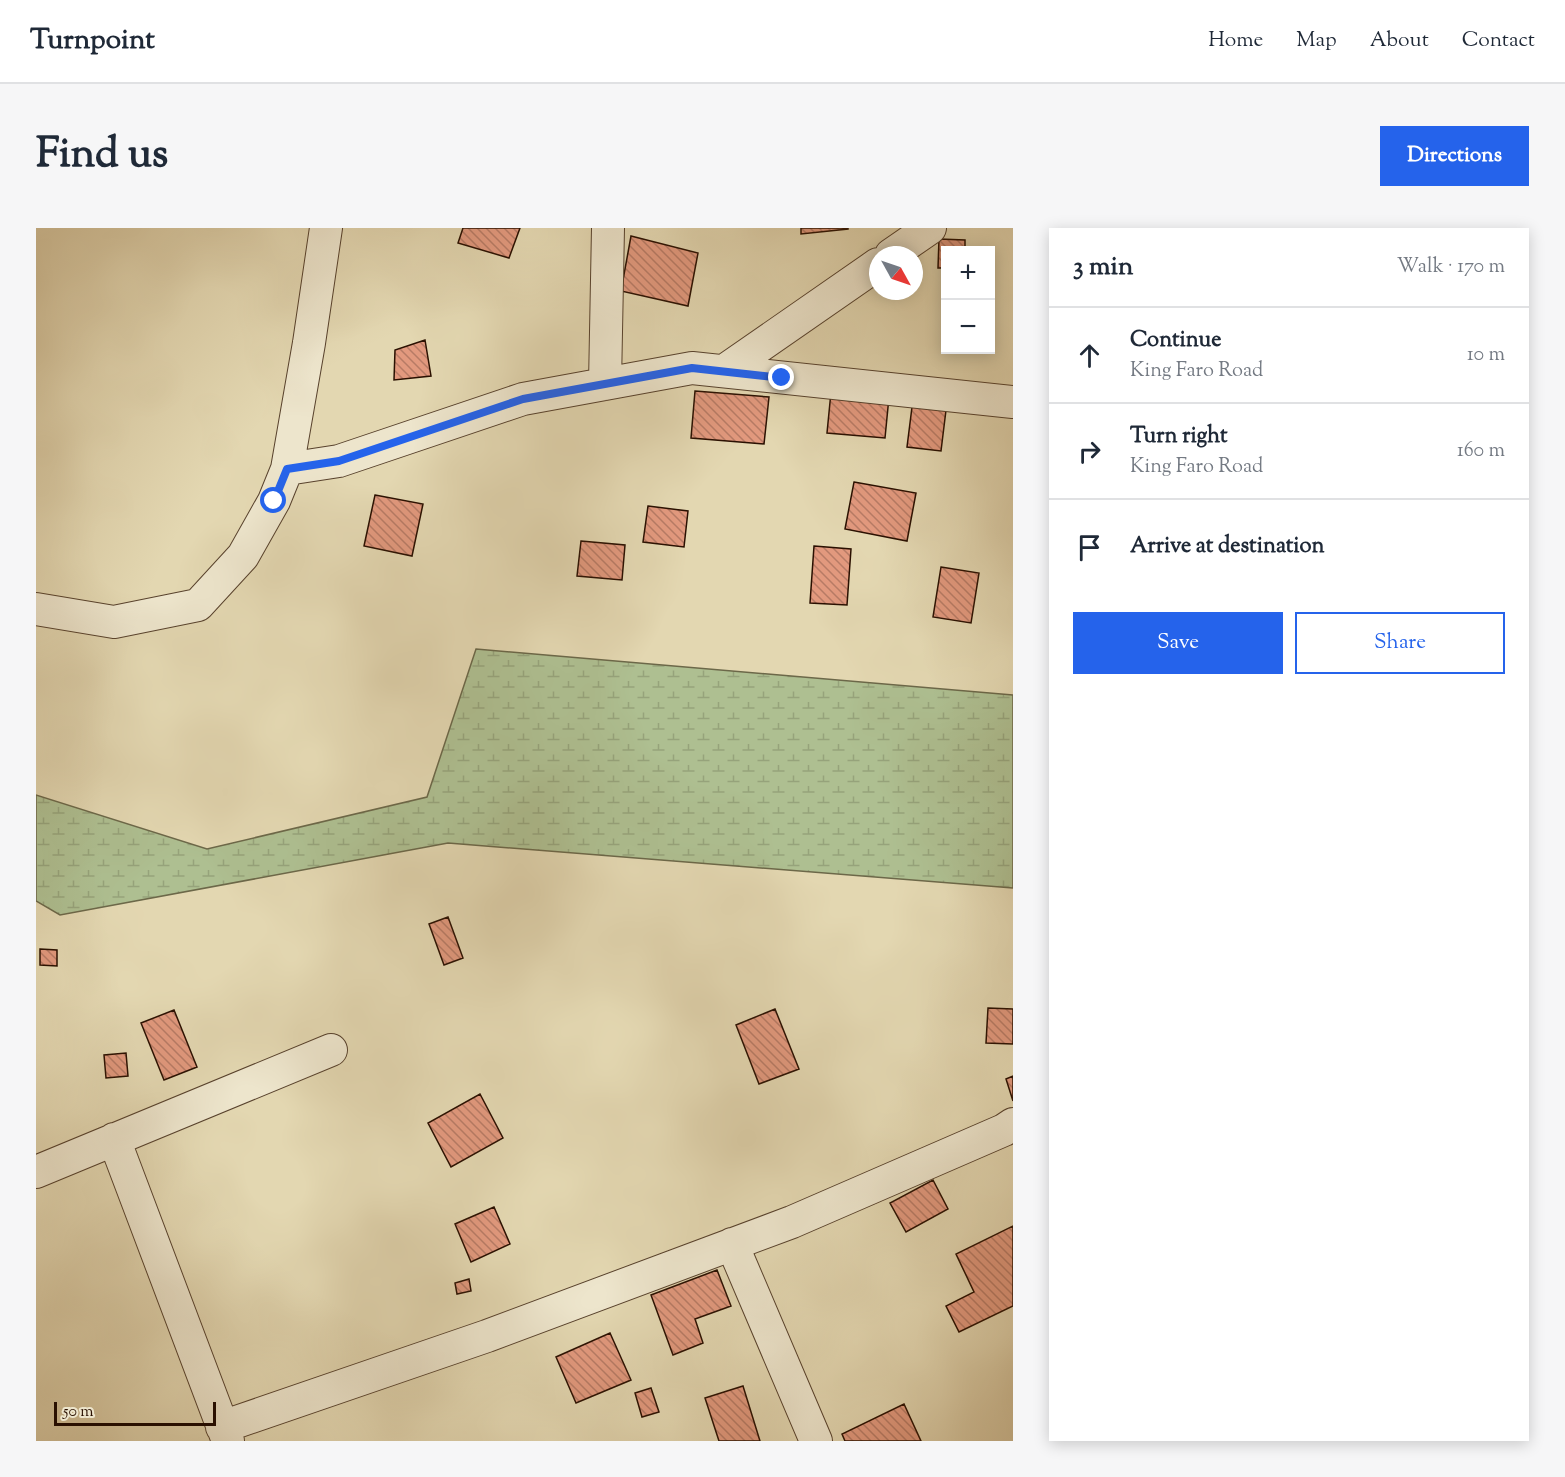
<!DOCTYPE html>
<meta charset="utf-8">
<style>
body{margin:0;font-family:"Sorts Mill Goudy",serif;background:#f6f6f7;color:#1f2937}
.controls{position:absolute;right:18px;top:18px;display:grid;overflow:hidden;border-radius:0px;box-shadow:0 3px 15px #0003}
.controls button{width:54px;height:54px;display:grid;place-items:center;padding:0;border:0;border-bottom:2px solid #e0e1e3;background:#fff;color:#1f2937;font:30px sans-serif}
.compass{position:absolute;left:833px;top:18px;width:54px;height:54px;border-radius:50%;background:#fff;box-shadow:0 3px 15px #0003;rotate:130deg}
.scale{position:absolute;left:18px;bottom:15px;width:162px;box-sizing:border-box;padding-left:6px;border:3px solid #2a1001;border-top:0;font-size:16px;line-height:21px;white-space:nowrap;color:#2a1001;-webkit-text-stroke:4px #ede5cc;paint-order:stroke}
.stop{position:absolute;width:18px;height:18px;margin:-14px;border:4px solid #2563eb;border-radius:50%;background:#fff}
.stop.end{background:#2563eb;border-color:#fff;box-shadow:0 2px 6px #0008}
.list{margin:0;padding:0;list-style:none}
h2{display:flex;justify-content:space-between;align-items:center;height:78px;margin:0;padding:0 24px;font-size:26px}
h2 small{font-size:20px;font-weight:400;color:#747a83}
.list li{display:grid;grid-template-columns:39px 1fr auto;gap:18px;align-items:center;box-sizing:border-box;height:96px;padding:0 24px;border-top:2px solid #e0e1e3}
.list b{display:block;font-size:22px;white-space:nowrap}
.list p{margin:0;font-size:20px;white-space:nowrap;color:#747a83}
.list em{font-size:20px;font-style:normal;color:#747a83}
.actions{display:flex;gap:12px;padding:18px 24px}
.actions a{flex:1;padding:14px 0;border:2px solid #2563eb;border-radius:0px;text-align:center;font-size:21px;color:#2563eb}
.actions .main{background:#2563eb;color:#fff}
.icon{flex:none;width:33px;height:33px;fill:none;stroke:currentColor;stroke-width:2;stroke-linecap:round;stroke-linejoin:round}
.map{position:relative;flex:none;width:977px;height:1213px;overflow:hidden;border-radius:0px}
header{display:flex;align-items:center;gap:36px;box-sizing:border-box;height:84px;padding:0 30px;background:#fff;border-bottom:2px solid #e0e1e3}
header strong{font-size:28px}
nav{display:flex;gap:33px;margin-inline-start:auto;font-size:21px}
.intro{display:flex;align-items:center;justify-content:space-between;box-sizing:border-box;height:144px;padding:0 36px}
h1{margin:0;font-size:42px}
.button{padding:15px 27px;border-radius:0px;background:#2563eb;color:#fff;font-size:21px;font-weight:700}
main{display:flex;gap:36px;padding:0 36px}
aside{flex:1;background:#fff;border-radius:0px;box-shadow:0 3px 15px #0003}
.map>svg:first-child{display:block}
.wetland{fill:url(#wetland-marsh);stroke:#6c6849;stroke-width:1.5}
.building{fill:url(#building-back-hatch);stroke:#2a1001;stroke-width:1.5}
.lines{fill:none;stroke-linecap:round;stroke-linejoin:round}
.minor-casing{stroke:#58422d;stroke-width:34}
.minor{stroke:#ede5cc;stroke-width:32}
.route{stroke:#2563eb;stroke-width:8}
</style>
<header>
<strong>Turnpoint</strong>
<nav><a>Home</a><a>Map</a><a>About</a><a>Contact</a></nav>
</header>
<div class="intro"><h1>Find us</h1><a class="button">Directions</a></div>
<main>
<div class="map">
<svg width="977" height="1213" viewBox="0 0 977 1213">
<defs>
<pattern id="wetland-marsh" width="20" height="14" patternUnits="userSpaceOnUse" patternTransform="scale(1.5)"><rect width="20" height="14" fill="#aebf91"/><path d="M1 5h8M5 5V1M11 12h8M15 12V8" fill="none" stroke="#96a37b"/></pattern>
<pattern id="building-back-hatch" width="6" height="6" patternUnits="userSpaceOnUse" patternTransform="scale(1.5)"><rect width="6" height="6" fill="#e2997e"/><path d="M-1 5l2 2M0 0l6 6M5-1l2 2" fill="none" stroke="#b77b65"/></pattern>
</defs>
<rect width="100%" height="100%" fill="#e3d7b1"/>
<filter id="stains"><feTurbulence type="fractalNoise" baseFrequency=".00333" numOctaves="4"/><feColorMatrix values="0 0 0 0 .2 0 0 0 0 .09 0 0 0 0 .02 0 0 0 .5 -.17"/></filter>
<radialGradient id="worn" r=".72"><stop offset=".6" stop-color="#630" stop-opacity="0"/><stop offset="1" stop-color="#630" stop-opacity=".3"/></radialGradient>
<!-- wetland -->
<path class="wetland" d="M440 421 977 467V660L412 615 24 687 0 673V567L171 621 391 569Z"/>
<!-- building -->
<path class="building" d="M427 0H484L473 30 422 15Z
M765 0H812V1L765 6Z
M595 8 662 25 652 78 585 63Z
M903 11 929 12V22H909V40H902Z
M389 112 395 148 358 152 359 122Z
M659 163 733 169 728 216 655 210Z
M795 164 853 169 849 210 791 205Z
M877 171 911 174 905 223 871 219Z
M818 254 880 265 871 313 809 301Z
M339 267 387 276 376 328 328 318Z
M612 278 652 283 648 319 607 314Z
M545 313 589 317 586 352 541 348Z
M778 318 815 321 811 377 774 375Z
M905 339 943 345 935 395 897 389Z
M412 689 427 730 408 737 393 696Z
M4 721 21 722V738L4 737Z
M952 780 977 781V816L950 815Z
M739 781 763 841 723 856 700 797Z
M138 782 161 839 128 852 105 795Z
M90 825 92 848 70 850 68 827Z
M977 848V873L970 851Z
M444 866 467 910 415 939 392 895Z
M897 952 912 981 870 1004 854 975Z
M458 979 474 1016 435 1034 419 996Z
M977 998V1078L923 1104 910 1078 938 1064 920 1026Z
M681 1042 695 1078 659 1091 667 1115 637 1127 615 1067Z
M433 1051 435 1063 421 1066 419 1055Z
M574 1105 595 1152 540 1175 520 1129Z
M707 1158 724 1213H683L669 1170Z
M615 1160 623 1184 606 1189 599 1165Z
M868 1176 885 1213H809L806 1206Z"/>
<g class="lines">
<defs>
<path id="minor" d="M855 27 894 0
M688 143 842 36
M569 156 572 0
M251 241 273 115 290 0
M0 381 78 394 162 377 207 328 238 273 251 241 303 233 487 171 656 140 977 174
M78 911 192 1213
M0 944 295 822
M696 1016 780 1213
M186 1199 451 1108 756 994 968 902 977 896"/>
</defs>
<!-- minor casing -->
<use href="#minor" class="minor-casing"/>
<!-- minor -->
<use href="#minor" class="minor"/>
</g>
<g class="lines">
<!-- route -->
<path class="route" d="M238 273 251 241 303 233 487 171 656 140 746 150"/>
</g>
<rect width="100%" height="100%" filter="url(#stains)"/>
<rect width="100%" height="100%" fill="url(#worn)"/>
</svg>
<div class="controls">
<button>+</button>
<button>−</button>
</div>
<svg class="compass" viewBox="-18 -18 36 36"><path d="M0-13l5 13h-10z" fill="#e53935"/><path d="M0 13l5-13h-10z" fill="#747a83"/></svg>
<div class="scale">50 m</div>
<div class="stop" style="left:238px;top:273px"></div>
<div class="stop end" style="left:746px;top:150px"></div>
</div>
<aside>
<h2>3 min<small>Walk · 170 m</small></h2>
<ul class="list">
<li><svg class="icon" aria-label="ahead" viewBox="0 0 24 24"><path d="M12 20V5M6 11l6-6 6 6"/></svg><div><b>Continue</b><p>King Faro Road</p></div><em>10 m</em></li>
<li><svg class="icon" aria-label="right" viewBox="0 0 24 24"><path d="M7 20v-9h11M14 6l5 5-5 5"/></svg><div><b>Turn right</b><p>King Faro Road</p></div><em>160 m</em></li>
<li><svg class="icon" aria-label="arrive" viewBox="0 0 24 24"><path d="M6 21V4h12l-3 4 3 4H6"/></svg><div><b>Arrive at destination</b></div></li>
</ul>
<div class="actions"><a class="main">Save</a><a>Share</a></div>
</aside>
</main>
